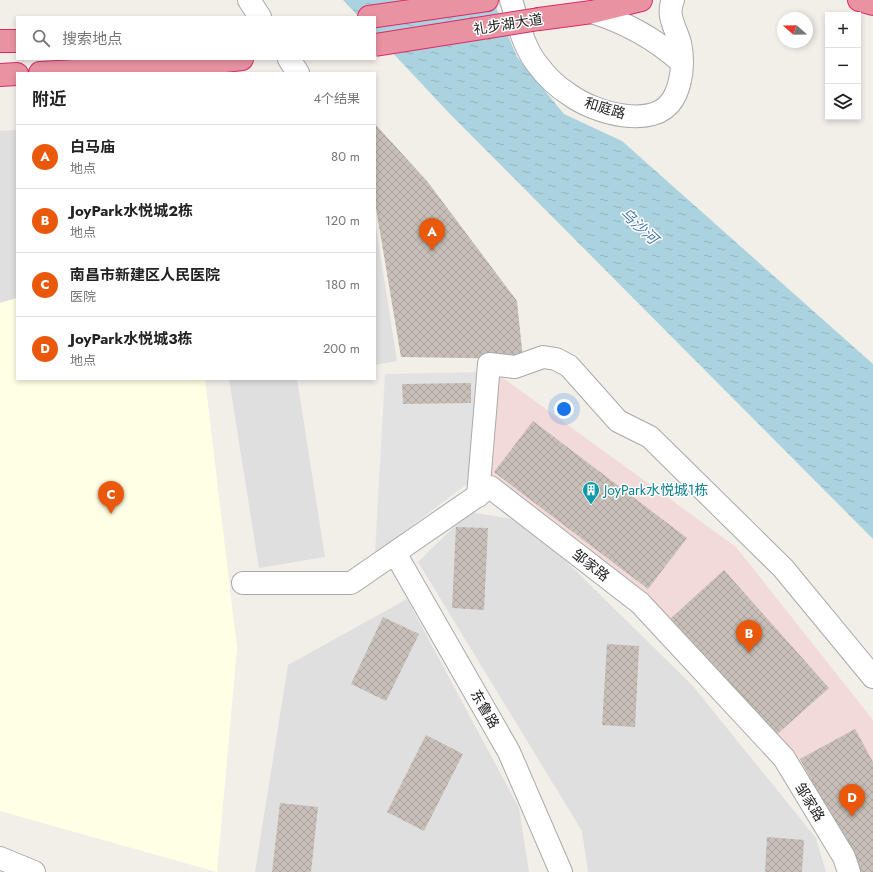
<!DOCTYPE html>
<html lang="zh">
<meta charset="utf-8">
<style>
body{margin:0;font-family:Jost,"Noto Sans SC",sans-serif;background:#f2f2f2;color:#222}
.controls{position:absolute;right:12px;top:12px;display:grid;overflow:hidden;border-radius:0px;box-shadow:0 2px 6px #0003}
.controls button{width:36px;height:36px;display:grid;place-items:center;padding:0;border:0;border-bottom:1px solid #e0e0e0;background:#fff;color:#222;font:20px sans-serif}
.compass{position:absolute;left:777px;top:12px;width:36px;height:36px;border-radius:50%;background:#fff;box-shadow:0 2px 6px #0003;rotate:290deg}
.you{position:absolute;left:564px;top:409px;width:14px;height:14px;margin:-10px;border:3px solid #fff;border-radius:50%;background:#1a73e8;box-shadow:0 0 0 6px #1a73e833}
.badge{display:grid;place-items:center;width:26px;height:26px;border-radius:50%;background:#ea580c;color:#fff;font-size:13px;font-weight:700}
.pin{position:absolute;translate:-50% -33px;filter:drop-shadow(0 1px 2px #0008)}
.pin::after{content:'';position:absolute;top:21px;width:14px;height:12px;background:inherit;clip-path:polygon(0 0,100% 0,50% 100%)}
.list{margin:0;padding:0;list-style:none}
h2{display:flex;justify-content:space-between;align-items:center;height:52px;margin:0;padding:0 16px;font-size:17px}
h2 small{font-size:13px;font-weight:400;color:#767676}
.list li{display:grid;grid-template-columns:26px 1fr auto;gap:12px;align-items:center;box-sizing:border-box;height:64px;padding:0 16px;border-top:1px solid #e0e0e0}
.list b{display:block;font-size:15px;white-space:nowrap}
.list p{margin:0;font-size:13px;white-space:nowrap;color:#767676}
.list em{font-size:13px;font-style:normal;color:#767676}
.icon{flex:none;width:22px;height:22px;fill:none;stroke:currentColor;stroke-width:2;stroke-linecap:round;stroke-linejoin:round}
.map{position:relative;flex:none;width:873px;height:872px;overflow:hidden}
.search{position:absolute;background:#fff;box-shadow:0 2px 6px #0003;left:16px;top:16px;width:360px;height:44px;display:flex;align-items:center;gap:10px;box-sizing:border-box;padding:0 14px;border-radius:0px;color:#767676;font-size:15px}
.panel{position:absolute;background:#fff;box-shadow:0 2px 6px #0003;left:16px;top:72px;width:360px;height:308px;border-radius:0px}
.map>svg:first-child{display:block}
.residential{fill:#e0dfdf}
.commercial{fill:#f2dad9}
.education{fill:#ffffe5}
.parking{fill:#e2e2e2}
.water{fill:url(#water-ripples)}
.building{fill:url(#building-cross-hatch)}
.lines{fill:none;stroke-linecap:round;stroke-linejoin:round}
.minor-casing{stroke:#a9a9a9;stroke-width:24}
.highway-casing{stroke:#dc2a67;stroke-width:24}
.minor{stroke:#fff;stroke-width:22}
.highway{stroke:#e892a2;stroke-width:22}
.highway-bridge-casing{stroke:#dc2a67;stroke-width:24;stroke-linecap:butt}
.highway-bridge{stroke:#e892a2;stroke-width:22}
.labels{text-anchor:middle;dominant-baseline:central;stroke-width:3;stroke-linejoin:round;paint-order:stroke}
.street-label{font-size:14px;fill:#222;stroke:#fff}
.culture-label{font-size:14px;fill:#0d838f;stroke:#fff;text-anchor:start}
.water-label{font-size:15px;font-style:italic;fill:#4a7aab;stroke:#fff}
</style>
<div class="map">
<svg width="873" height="872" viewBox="0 0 873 872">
<defs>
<pattern id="water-ripples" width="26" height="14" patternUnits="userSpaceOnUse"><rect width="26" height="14" fill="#aad3df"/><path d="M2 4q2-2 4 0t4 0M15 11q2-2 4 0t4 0" fill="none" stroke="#92b5bf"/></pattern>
<pattern id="building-cross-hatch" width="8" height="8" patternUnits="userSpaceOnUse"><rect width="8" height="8" fill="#c7bfb8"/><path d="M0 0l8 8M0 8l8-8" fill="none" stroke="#aba49e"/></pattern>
</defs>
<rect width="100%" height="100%" fill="#f2efe9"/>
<!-- residential -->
<path class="residential" d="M17 130V298L0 303V131Z
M375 220 397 361 375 365Z
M229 379H297L325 557 259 568Z
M469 512 525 521 692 685 816 838 826 872H588L582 831 418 562Z
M407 599 519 808 529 872H255L288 665Z"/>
<!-- commercial -->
<path class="commercial" d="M499 375 736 547 873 720V872H855L795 763 648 601 484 480Z"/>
<!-- education -->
<path class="education" d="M17 298V379H205L237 648 217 872 0 811V303Z"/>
<!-- parking -->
<path class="parking" d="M483 372 481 473 375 554 385 374Z"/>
<!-- water -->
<path class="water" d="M343 0H493L517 57 564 114 622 141 873 364V539L449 113 375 34V17H359Z"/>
<!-- building -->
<path class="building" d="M375 124 427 181 517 301 523 359 401 357 375 202Z
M471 383V403L403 404 402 384Z
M533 421 687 538 648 589 494 472Z
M456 527 488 528 484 610 452 608Z
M724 570 829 688 775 736 670 619Z
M383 617 419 634 386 701 351 684Z
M607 644 639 646 635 727 602 725Z
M855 729 873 762V872H860L800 759Z
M426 735 463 754 424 831 387 812Z
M280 803 318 807 311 872H272Z
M767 837 804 840 802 872H765Z"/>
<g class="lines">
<defs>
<path id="minor" d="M249 0 260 17
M511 0C518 22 523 46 537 64 546 76 557 87 570 95 593 112 654 131 673 99 682 84 684 61 680 43 676 28 666 16 673 0
M592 12C624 22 655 39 680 61
M289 59 298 73
M478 496 489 364 515 367 543 357 556 359 569 366 618 421 650 437 783 568 873 677
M395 553 509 752 561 872
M243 583H351L490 487 640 603 784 758 844 857 849 872
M0 858 34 872"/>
<path id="highway" d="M859 0 873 4
M369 17 487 0
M539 19 592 12 641 0
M0 41H17
M40 73 199 64 242 59
M0 75 17 74"/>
</defs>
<!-- minor casing -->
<use href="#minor" class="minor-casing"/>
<!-- highway casing -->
<use href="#highway" class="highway-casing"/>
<!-- minor -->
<use href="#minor" class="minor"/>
<!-- highway -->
<use href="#highway" class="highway"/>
<defs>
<path id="highway-bridge" d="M375 45 539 19"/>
</defs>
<!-- highway-bridge casing -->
<use href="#highway-bridge" class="highway-bridge-casing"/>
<!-- highway-bridge -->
<use href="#highway-bridge" class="highway-bridge"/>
</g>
<!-- icons -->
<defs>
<symbol id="building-pin" viewBox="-11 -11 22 30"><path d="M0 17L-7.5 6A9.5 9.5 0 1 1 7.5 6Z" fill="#0f9aa8" stroke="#fff"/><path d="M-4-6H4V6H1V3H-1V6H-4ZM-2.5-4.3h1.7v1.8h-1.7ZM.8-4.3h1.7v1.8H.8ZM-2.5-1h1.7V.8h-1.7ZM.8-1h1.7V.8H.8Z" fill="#fff"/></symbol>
</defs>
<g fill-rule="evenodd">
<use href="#building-pin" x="581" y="480" width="20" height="27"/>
</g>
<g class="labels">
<!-- street labels -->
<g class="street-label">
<text transform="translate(508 24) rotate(-9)">礼步湖大道</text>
<text transform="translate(605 108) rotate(17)">和庭路</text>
<text transform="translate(591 565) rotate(38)">邹家路</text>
<text transform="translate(485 709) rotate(60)">东鲁路</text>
<text transform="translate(810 802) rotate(58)">邹家路</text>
</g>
<!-- culture labels -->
<g class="culture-label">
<text x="604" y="490">JoyPark水悦城1栋</text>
</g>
<!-- water labels -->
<g class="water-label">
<text transform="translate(639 226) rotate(43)">乌沙河</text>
</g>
</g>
</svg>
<div class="controls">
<button>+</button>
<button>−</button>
<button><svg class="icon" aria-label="layers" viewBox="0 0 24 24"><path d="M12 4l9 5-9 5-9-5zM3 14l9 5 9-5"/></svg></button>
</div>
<svg class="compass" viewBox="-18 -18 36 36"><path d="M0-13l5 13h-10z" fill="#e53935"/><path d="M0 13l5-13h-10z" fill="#767676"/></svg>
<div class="you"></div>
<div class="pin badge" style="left:432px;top:251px">A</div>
<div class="pin badge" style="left:749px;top:653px">B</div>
<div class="pin badge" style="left:111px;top:514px">C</div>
<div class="pin badge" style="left:852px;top:817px">D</div>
<div class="search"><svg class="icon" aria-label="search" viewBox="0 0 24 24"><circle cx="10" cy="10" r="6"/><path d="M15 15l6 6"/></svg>搜索地点</div>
<section class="panel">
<h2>附近<small>4个结果</small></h2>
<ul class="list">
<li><span class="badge">A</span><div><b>白马庙</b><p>地点</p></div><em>80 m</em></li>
<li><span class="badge">B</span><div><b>JoyPark水悦城2栋</b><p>地点</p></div><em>120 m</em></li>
<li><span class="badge">C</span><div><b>南昌市新建区人民医院</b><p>医院</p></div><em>180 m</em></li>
<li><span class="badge">D</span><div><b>JoyPark水悦城3栋</b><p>地点</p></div><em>200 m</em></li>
</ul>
</section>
</div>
